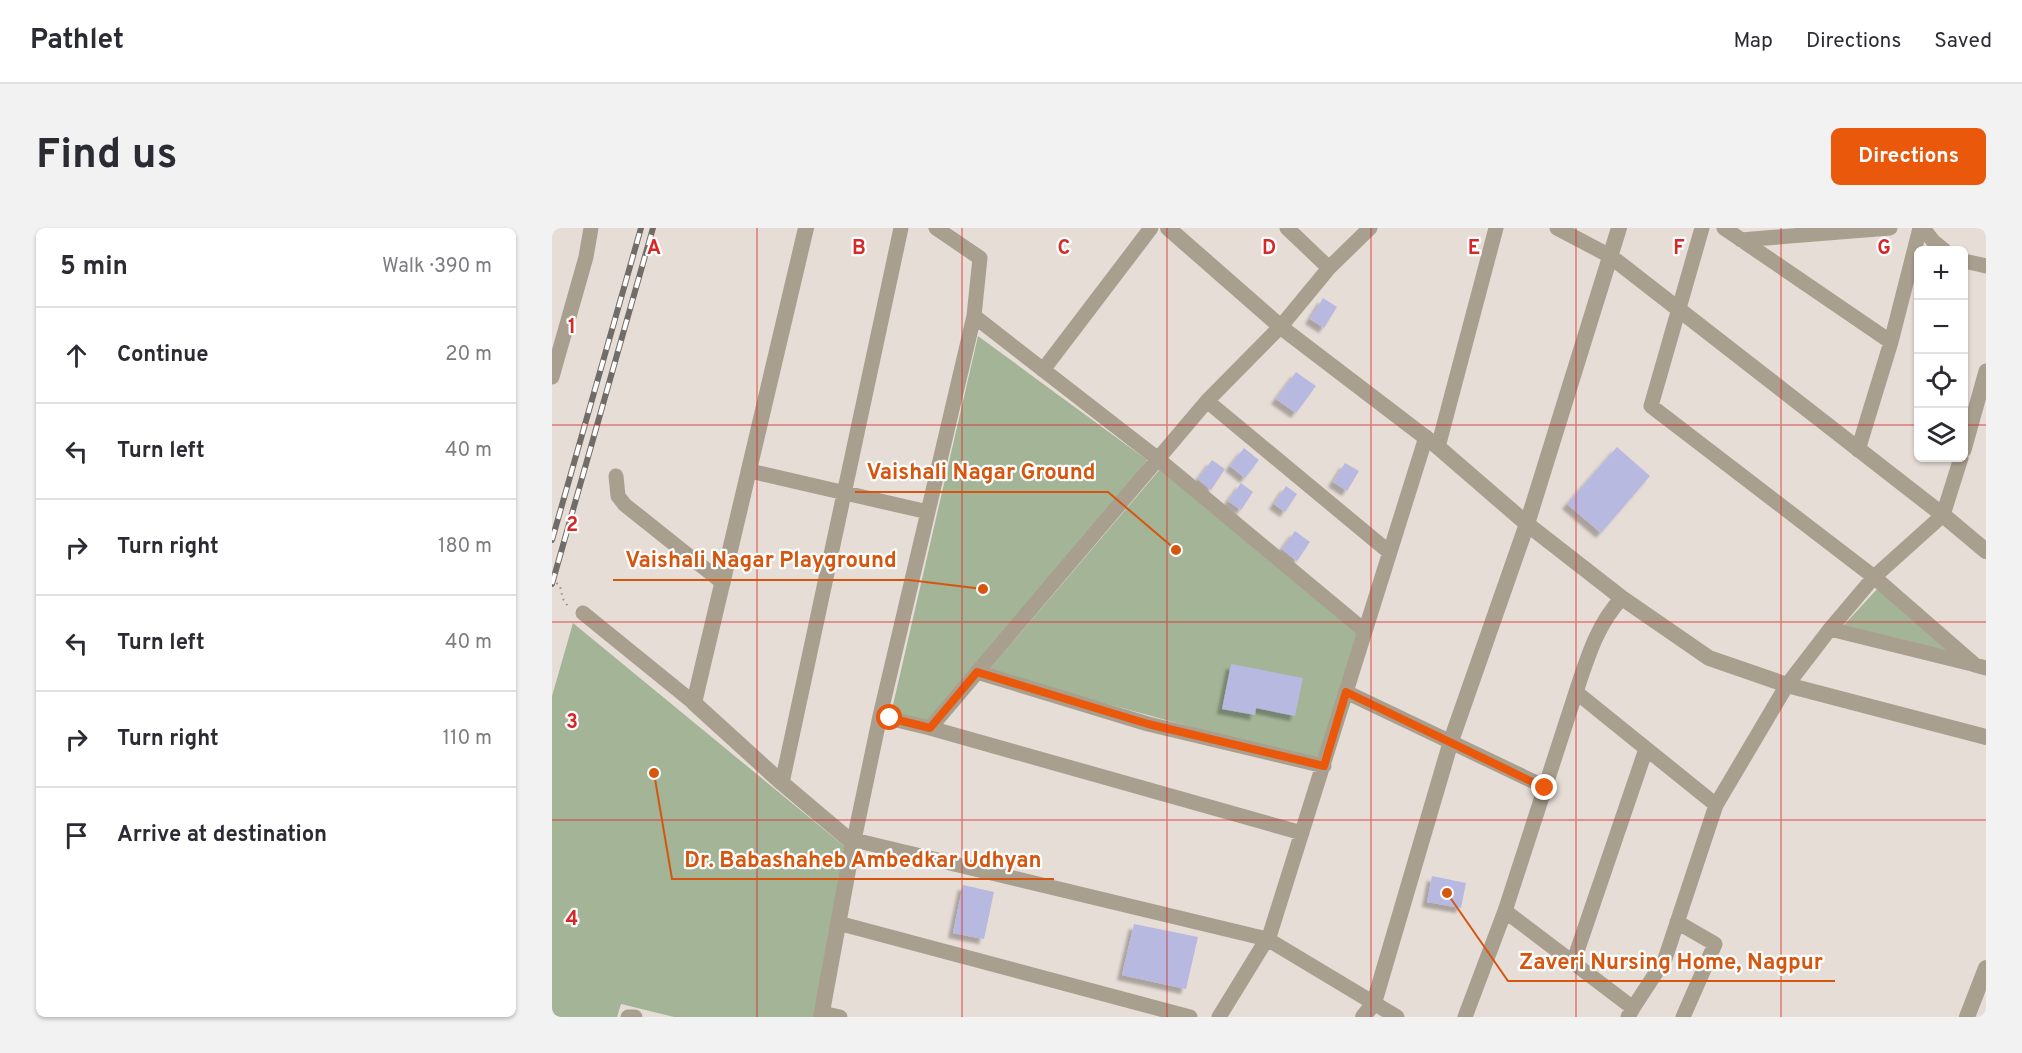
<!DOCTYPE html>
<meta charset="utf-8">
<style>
body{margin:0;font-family:Overpass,sans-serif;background:#f2f2f3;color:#2b2b33}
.controls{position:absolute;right:18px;top:18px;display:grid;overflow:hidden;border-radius:9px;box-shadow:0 2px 4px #0004}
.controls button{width:54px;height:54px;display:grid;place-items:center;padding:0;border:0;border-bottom:2px solid #e1e1e2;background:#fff;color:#2b2b33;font:30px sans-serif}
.stop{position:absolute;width:18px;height:18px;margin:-14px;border:4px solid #ea580c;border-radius:50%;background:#fff}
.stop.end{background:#ea580c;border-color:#fff;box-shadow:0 2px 6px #0008}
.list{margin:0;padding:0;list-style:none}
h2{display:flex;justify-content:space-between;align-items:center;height:78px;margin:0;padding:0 24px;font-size:26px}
h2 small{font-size:20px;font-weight:400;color:#7c7c81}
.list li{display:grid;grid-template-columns:39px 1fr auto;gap:18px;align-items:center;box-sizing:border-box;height:96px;padding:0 24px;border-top:2px solid #e1e1e2}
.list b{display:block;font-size:22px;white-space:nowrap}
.list em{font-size:20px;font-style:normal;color:#7c7c81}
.icon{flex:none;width:33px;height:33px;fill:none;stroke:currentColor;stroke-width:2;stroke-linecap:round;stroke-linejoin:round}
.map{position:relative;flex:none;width:1434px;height:789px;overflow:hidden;border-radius:9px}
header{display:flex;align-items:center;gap:36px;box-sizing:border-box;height:84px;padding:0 30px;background:#fff;border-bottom:2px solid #e1e1e2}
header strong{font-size:28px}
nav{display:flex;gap:33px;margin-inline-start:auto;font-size:21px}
.intro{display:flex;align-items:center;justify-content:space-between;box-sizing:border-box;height:144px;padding:0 36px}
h1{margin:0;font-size:42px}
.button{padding:15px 27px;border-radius:9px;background:#ea580c;color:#fff;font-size:21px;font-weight:700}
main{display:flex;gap:36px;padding:0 36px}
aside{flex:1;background:#fff;border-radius:9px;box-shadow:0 2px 4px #0004}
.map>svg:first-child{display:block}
.green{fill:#a3b497}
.building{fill:#b7b9e1;filter:url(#shadow)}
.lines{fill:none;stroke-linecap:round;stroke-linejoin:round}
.path{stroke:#958e89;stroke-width:2;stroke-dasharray:1.5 4.5;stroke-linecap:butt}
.minor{stroke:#a99f8f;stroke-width:15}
.tertiary{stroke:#a99f8f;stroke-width:16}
.rail-casing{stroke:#726c68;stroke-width:6}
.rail{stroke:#fff;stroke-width:4;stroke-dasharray:11;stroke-linecap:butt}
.route{stroke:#ea580c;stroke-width:8}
.grid{fill:none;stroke:#d62828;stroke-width:1.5;stroke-opacity:0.55}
.grid-label{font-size:20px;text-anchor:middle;font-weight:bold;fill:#d62828;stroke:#fff;stroke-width:4.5;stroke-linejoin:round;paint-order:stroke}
.leader{fill:none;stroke:#d6550f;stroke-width:2}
.callout-dot{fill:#d6550f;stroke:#fff;stroke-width:2}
.callout-label{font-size:22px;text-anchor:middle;font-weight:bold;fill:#d6550f;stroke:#fff;stroke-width:4.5;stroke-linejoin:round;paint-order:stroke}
</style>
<header>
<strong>Pathlet</strong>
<nav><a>Map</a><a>Directions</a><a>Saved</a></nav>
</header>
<div class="intro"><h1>Find us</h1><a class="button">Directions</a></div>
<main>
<aside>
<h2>5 min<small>Walk · 390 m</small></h2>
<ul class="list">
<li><svg class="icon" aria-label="ahead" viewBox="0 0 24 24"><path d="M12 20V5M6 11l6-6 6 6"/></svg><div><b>Continue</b></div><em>20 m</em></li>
<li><svg class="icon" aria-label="left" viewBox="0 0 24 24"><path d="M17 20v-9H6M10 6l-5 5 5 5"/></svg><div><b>Turn left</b></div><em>40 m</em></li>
<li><svg class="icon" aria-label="right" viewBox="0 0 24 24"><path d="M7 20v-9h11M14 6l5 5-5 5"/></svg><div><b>Turn right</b></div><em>180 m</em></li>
<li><svg class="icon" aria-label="left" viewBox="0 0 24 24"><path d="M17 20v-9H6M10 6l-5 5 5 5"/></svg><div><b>Turn left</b></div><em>40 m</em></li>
<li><svg class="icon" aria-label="right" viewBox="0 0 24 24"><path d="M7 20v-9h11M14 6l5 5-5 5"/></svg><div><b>Turn right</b></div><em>110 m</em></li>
<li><svg class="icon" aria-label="arrive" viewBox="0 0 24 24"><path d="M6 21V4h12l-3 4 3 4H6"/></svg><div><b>Arrive at destination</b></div></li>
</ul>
</aside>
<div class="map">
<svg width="1434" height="789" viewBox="0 0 1434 789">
<defs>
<filter id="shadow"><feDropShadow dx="-5" dy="5" stdDeviation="1.5" flood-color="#0004"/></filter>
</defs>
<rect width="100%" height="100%" fill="#e7ddd7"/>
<!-- green -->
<path class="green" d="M426 108 595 232 390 497 338 490Z
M609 240 811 404 770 535 436 443Z
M1326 360 1400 424 1292 397Z
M21 395 297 622 263 789H122L69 776 65 789H0V468Z"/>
<!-- building -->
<path class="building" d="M771 70 785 79 772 100 758 91Z
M744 144 764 158 744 185 724 171Z
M1065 219 1098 248 1049 305 1015 276Z
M692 220 707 232 693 250 678 238Z
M660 232 673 241 659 262 646 251Z
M793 235 807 243 795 263 781 254Z
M689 255 701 264 689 282 676 273Z
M734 258 745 266 733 284 722 276Z
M743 303 758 314 745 333 730 321Z
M679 436 751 450 743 488 704 480 703 487 670 481Z
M880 648 914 655 909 680 875 674Z
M411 657 442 664 432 711 401 705Z
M582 696 646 709 634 761 570 747Z"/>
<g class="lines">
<!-- path -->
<path class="path" d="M0 351 8 358 11 371 17 380"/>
<!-- minor -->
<path class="minor" d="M384 0 428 30 422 88
M735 0 777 40
M1005 0 1058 28
M1150 0 1099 178 1322 349 1391 287 1409 230
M1172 0 1339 114 1368 0
M1371 0 1381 13 1392 22
M1189 12 1338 0
M1412 33 1434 38
M491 142 599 0
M0 149 34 29 39 0
M655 173 837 324
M886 219 944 0
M1306 222 1339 114
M1412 222 1434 143
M198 243 376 284
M64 248 66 268 73 277 171 355
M31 385 142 475
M1278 401 1420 436
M425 444 596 496 772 538
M794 464 993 559
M1024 464C1035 431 1045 396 1070 370
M328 488 422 88 606 231 813 403
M378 500 750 605
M230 555 349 0
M302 612 328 488 378 500 655 173 730 97 777 40 818 0
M301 615 302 612 715 711 845 789
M953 683 1024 464 1164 577 1235 457 1278 401 1322 349 1423 437 1434 440
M1125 694 1163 716 1131 789
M286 695 638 789
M1021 735 1094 521
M1081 780 1113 731 1164 577
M270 785 288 789
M76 789H83
M667 789 718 706 874 209
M913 789 953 683 1081 780 1076 789"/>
<!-- tertiary -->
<path class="tertiary" d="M254 0 142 475 230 555 301 615 269 789
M616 0 730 100 886 219 975 296 1070 370 1157 430 1235 457 1434 509
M1058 28 1391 287 1434 323
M811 789 822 775 899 513 975 296 1067 0
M1415 789 1434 740"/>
<defs>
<path id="rail" d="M0 312 89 0
M0 356 101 0"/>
</defs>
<!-- rail casing -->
<use href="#rail" class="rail-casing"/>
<!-- rail -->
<use href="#rail" class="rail"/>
</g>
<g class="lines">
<!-- route -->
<path class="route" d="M338 490 378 500 425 444 596 496 772 538 794 464 993 560"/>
</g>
<!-- grid -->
<path class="grid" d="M205 0V789M410 0V789M615 0V789M819 0V789M1024 0V789M1229 0V789M0 197H1366M1412 197H1434M0 394H1434M0 592H1434"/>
<g class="grid-label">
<text x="102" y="26">A</text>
<text x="307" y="26">B</text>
<text x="512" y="26">C</text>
<text x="717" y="26">D</text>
<text x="922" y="26">E</text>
<text x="1127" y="26">F</text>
<text x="1332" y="26">G</text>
<text x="20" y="105">1</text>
<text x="20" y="303">2</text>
<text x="20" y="500">3</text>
<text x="20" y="697">4</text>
</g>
<!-- callouts -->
<path class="leader" d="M624 322L556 264H303M431 361L357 352H61M102 545L120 651H502M895 665L956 753H1283"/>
<g class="callout-dot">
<circle cx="624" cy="322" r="6"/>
<circle cx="431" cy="361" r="6"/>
<circle cx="102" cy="545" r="6"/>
<circle cx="895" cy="665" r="6"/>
</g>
<g class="callout-label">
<text x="429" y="251">Vaishali Nagar Ground</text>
<text x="209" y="339">Vaishali Nagar Playground</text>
<text x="311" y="639">Dr. Babashaheb Ambedkar Udhyan</text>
<text x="1119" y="741">Zaveri Nursing Home, Nagpur</text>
</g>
</svg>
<div class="controls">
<button>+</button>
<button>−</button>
<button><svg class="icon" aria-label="locate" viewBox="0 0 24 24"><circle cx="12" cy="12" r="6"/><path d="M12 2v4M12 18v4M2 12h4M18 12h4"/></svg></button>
<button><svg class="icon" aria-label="layers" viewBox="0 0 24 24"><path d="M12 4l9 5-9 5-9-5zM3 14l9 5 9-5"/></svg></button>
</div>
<div class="stop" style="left:338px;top:490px"></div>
<div class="stop end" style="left:993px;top:560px"></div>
</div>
</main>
